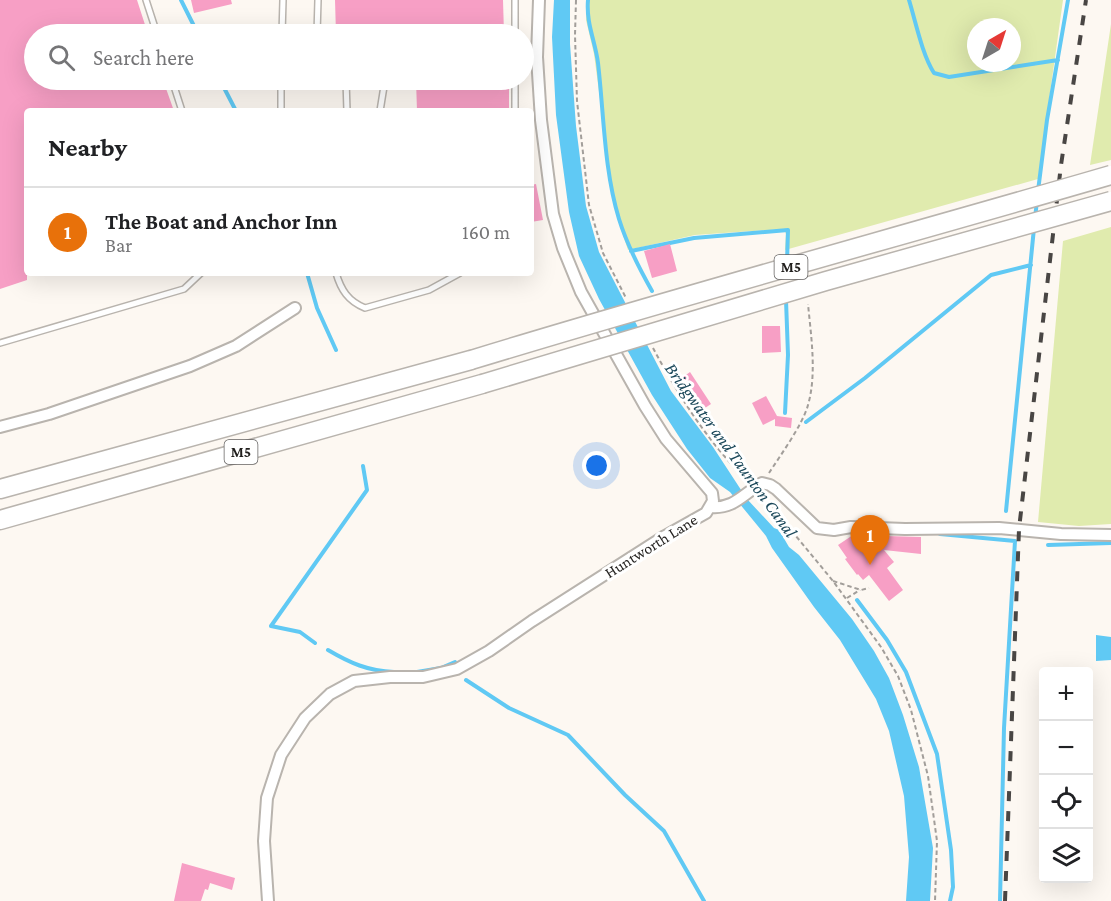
<!DOCTYPE html>
<meta charset="utf-8">
<style>
body{margin:0;font-family:"Crimson Pro",serif;background:#f6f6f6;color:#202124}
.controls{position:absolute;right:18px;bottom:18px;display:grid;overflow:hidden;border-radius:6px;box-shadow:0 6px 24px #0002}
.controls button{width:54px;height:54px;display:grid;place-items:center;padding:0;border:0;border-bottom:2px solid #e0e0e0;background:#fff;color:#202124;font:30px sans-serif}
.compass{position:absolute;left:967px;top:18px;width:54px;height:54px;border-radius:50%;background:#fff;box-shadow:0 6px 24px #0002;rotate:39deg}
.you{position:absolute;left:597px;top:466px;width:21px;height:21px;margin:-15px;border:4px solid #fff;border-radius:50%;background:#1a73e8;box-shadow:0 0 0 9px #1a73e833}
.badge{display:grid;place-items:center;width:39px;height:39px;border-radius:50%;background:#db2777;color:#fff;font-size:20px;font-weight:700}
.pin{position:absolute;translate:-50% -50px;filter:drop-shadow(0 2px 3px #0008)}
.pin::after{content:'';position:absolute;top:32px;width:21px;height:18px;background:inherit;clip-path:polygon(0 0,100% 0,50% 100%)}
.list{margin:0;padding:0;list-style:none}
h2{display:flex;justify-content:space-between;align-items:center;height:78px;margin:0;padding:0 24px;font-size:26px}
h2 small{font-size:20px;font-weight:400;color:#757577}
.list li{display:grid;grid-template-columns:39px 1fr auto;gap:18px;align-items:center;box-sizing:border-box;height:90px;padding:0 24px;border-top:2px solid #e0e0e0}
.list b{display:block;font-size:22px;white-space:nowrap}
.list p{margin:0;font-size:20px;white-space:nowrap;color:#757577}
.list em{font-size:20px;font-style:normal;color:#757577}
.icon{flex:none;width:33px;height:33px;fill:none;stroke:currentColor;stroke-width:2;stroke-linecap:round;stroke-linejoin:round}
.map{position:relative;flex:none;width:1111px;height:901px;overflow:hidden}
.search{position:absolute;background:#fff;box-shadow:0 6px 24px #0002;left:24px;top:24px;width:510px;height:66px;display:flex;align-items:center;gap:15px;box-sizing:border-box;padding:0 21px;border-radius:33px;color:#757577;font-size:22px}
.panel{position:absolute;background:#fff;box-shadow:0 6px 24px #0002;left:24px;top:108px;width:510px;height:168px;border-radius:6px}
.map>svg:first-child{display:block}
.green{fill:#e0ebae;fill-rule:evenodd}
.water{fill:#60c9f4}
.lines{fill:none;stroke-linecap:round;stroke-linejoin:round}
.stream{stroke:#60c9f4;stroke-width:4}
.building{fill:#f79fc5}
.lane-casing{stroke:#b9b4ae;stroke-width:8}
.street-casing{stroke:#b9b4ae;stroke-width:14}
.highway-casing{stroke:#b9b4ae;stroke-width:21}
.path{stroke:#a29e9a;stroke-width:2;stroke-dasharray:4.5 3;stroke-linecap:butt}
.lane{stroke:#fff;stroke-width:5}
.street{stroke:#fff;stroke-width:10}
.highway{stroke:#fff;stroke-width:18}
.rail{stroke:#494644;stroke-width:4;stroke-dasharray:10 10;stroke-linecap:butt}
.highway-bridge-casing{stroke:#b9b4ae;stroke-width:21;stroke-linecap:butt}
.highway-bridge{stroke:#fff;stroke-width:18}
.labels{text-anchor:middle;dominant-baseline:central;stroke-width:6;stroke-linejoin:round;paint-order:stroke}
.shield{fill:#fff;stroke:#646261;stroke-width:1.5}
.shield-label{font-size:15px;font-weight:bold;fill:#211f1d}
.street-label{font-size:16px;fill:#211f1d;stroke:#fff}
.water-label{font-size:18px;font-style:italic;fill:#1b485a;stroke:#fff}
</style>
<div class="map">
<svg width="1111" height="901" viewBox="0 0 1111 901">
<rect width="100%" height="100%" fill="#fdf8f2"/>
<!-- green -->
<path class="green" d="M587 0H1063L1038 179 785 250 786 234 784 229 695 235 628 250 617 217 612 190 594 54 586 20ZM976 27H1012V63H976Z
M1111 24V160L1090 165Z
M1111 227V524L1079 526 1038 522 1063 241Z"/>
<!-- water -->
<path class="water" d="M554 0H570V44L576 126 586 206 599 252 671 391 713 447 747 499 774 528 779 530 789 547 799 555 852 619 874 651 889 678 903 715 919 767 933 848 930 901H906L909 857 904 796 889 731 876 699 840 640 814 607 772 548 766 536 730 492 710 478 687 449 652 395 599 299 579 256 569 212 556 115 552 37Z
M1096 635 1111 637V660L1096 661Z"/>
<g class="lines">
<!-- stream -->
<path class="stream" d="M181 0 198 34
M588 0C586 24 595 40 598 63 604 115 604 170 619 219 627 245 639 268 652 291
M909 0C916 23 922 54 934 73L949 77 1058 60
M220 80 236 111
M1038 191 1047 120 1068 0
M1035 218 1037 201
M631 251 694 238 788 230 787 262
M307 273 317 308 336 350
M785 413 788 355 786 300
M806 422 865 378 991 275 1031 265
M1006 511 1034 228
M940 534 1015 541 1004 728 1000 901
M1048 545 1111 543
M857 600 887 640 906 672 937 754 951 850 953 887 950 901
M315 643 300 632 271 626 367 490 363 466
M328 650C350 663 368 671 394 672
M417 672 441 668 455 662
M466 680 509 708 568 735 625 795 664 831 704 901"/>
</g>
<!-- building -->
<path class="building" d="M0 0H137L148 34H34V80H163L174 111H27V280L0 289Z
M191 0H231L232 4 194 13Z
M335 0H503L504 34H336Z
M416 80H509V111H417Z
M536 184 543 220 531 222V185Z
M670 244 677 271 652 278 644 251Z
M762 326H780L781 352 762 353Z
M690 372 711 404 699 412 679 380Z
M766 396 777 416 792 418 791 428 775 426V419L763 425 752 403Z
M853 535 921 537V554L884 550 894 562 887 568 903 590 889 601 869 575 863 580 858 574 857 575 845 559 847 558 838 545Z
M182 863 235 878 232 890 210 883 208 890 205 889 201 901H174Z"/>
<g class="lines">
<defs>
<path id="lane" d="M146 0 157 34
M515 0V34
M282 34 283 0
M317 34 318 0
M172 80 182 111
M281 80V111
M346 80 347 111
M515 80V111
M380 111 385 80
M336 273C341 290 348 301 365 308L429 290 460 273
M0 343 184 289 201 273"/>
<path id="street" d="M0 427 49 414 190 366 236 346 295 308
M711 507C734 509 743 494 762 483L770 485 776 489 817 528 834 530 851 527 905 529 999 528 1061 534 1111 535
M268 901 264 841 267 798 281 755 305 718 330 694 354 681 390 677H423L457 669 489 651 532 621 665 536 706 513 713 501 712 493 666 439 645 406 581 292 563 248 553 214 541 120 537 57 539 0"/>
<path id="highway" d="M0 489 471 360
M0 520 482 384"/>
</defs>
<!-- lane casing -->
<use href="#lane" class="lane-casing"/>
<!-- street casing -->
<use href="#street" class="street-casing"/>
<!-- highway casing -->
<use href="#highway" class="highway-casing"/>
<!-- path -->
<path class="path" d="M576 0 575 35 577 101 589 205 603 253 626 298
M653 348C677 393 709 444 746 479
M769 473C780 456 803 424 808 405 817 374 811 336 808 304
M763 496 833 581 881 647 898 676 911 710 928 776 937 841 935 901
M833 581 861 590 869 588
M847 598 860 590"/>
<!-- lane -->
<use href="#lane" class="lane"/>
<!-- street -->
<use href="#street" class="street"/>
<!-- highway -->
<use href="#highway" class="highway"/>
<!-- rail -->
<path class="rail" d="M1005 901 1019 529 1061 165 1086 0"/>
<defs>
<path id="highway-bridge" d="M471 360C683 295 898 237 1111 175
M482 384 826 281 1111 201"/>
</defs>
<!-- highway-bridge casing -->
<use href="#highway-bridge" class="highway-bridge-casing"/>
<!-- highway-bridge -->
<use href="#highway-bridge" class="highway-bridge"/>
</g>
<g class="labels">
<!-- shield labels -->
<g class="shield">
<rect x="774.5" y="255" width="33" height="24" rx="4.5"/>
<rect x="224.5" y="440" width="33" height="24" rx="4.5"/>
</g>
<g class="shield-label">
<text x="791" y="267">M5</text>
<text x="241" y="452">M5</text>
</g>
<!-- street labels -->
<g class="street-label">
<text transform="translate(651 546) rotate(-32)">Huntworth Lane</text>
</g>
<!-- water labels -->
<g class="water-label">
<text transform="translate(731 450) rotate(54)">Bridgwater and Taunton Canal</text>
</g>
</g>
</svg>
<div class="controls">
<button>+</button>
<button>−</button>
<button><svg class="icon" aria-label="locate" viewBox="0 0 24 24"><circle cx="12" cy="12" r="6"/><path d="M12 2v4M12 18v4M2 12h4M18 12h4"/></svg></button>
<button><svg class="icon" aria-label="layers" viewBox="0 0 24 24"><path d="M12 4l9 5-9 5-9-5zM3 14l9 5 9-5"/></svg></button>
</div>
<svg class="compass" viewBox="-18 -18 36 36"><path d="M0-13l5 13h-10z" fill="#e53935"/><path d="M0 13l5-13h-10z" fill="#757577"/></svg>
<div class="you"></div>
<div class="pin badge" style="left:870px;top:565px;background:#e8710a">1</div>
<div class="search"><svg class="icon" aria-label="search" viewBox="0 0 24 24"><circle cx="10" cy="10" r="6"/><path d="M15 15l6 6"/></svg>Search here</div>
<section class="panel">
<h2>Nearby<small></small></h2>
<ul class="list">
<li><span class="badge" style="background:#e8710a">1</span><div><b>The Boat and Anchor Inn</b><p>Bar</p></div><em>160 m</em></li>
</ul>
</section>
</div>
